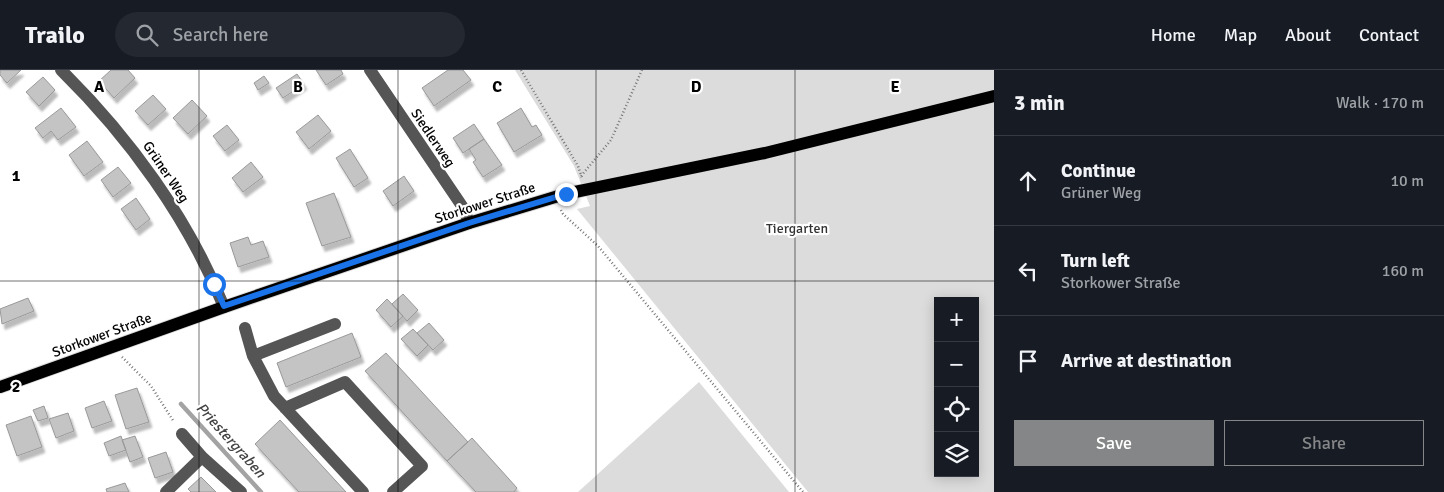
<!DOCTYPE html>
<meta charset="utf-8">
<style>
body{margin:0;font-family:Signika,sans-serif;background:#242831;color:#f1f3f6}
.controls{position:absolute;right:15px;bottom:15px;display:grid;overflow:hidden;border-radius:0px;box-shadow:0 2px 12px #0003}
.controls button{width:45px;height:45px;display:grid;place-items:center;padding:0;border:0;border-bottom:1px solid #363941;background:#171b24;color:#f1f3f6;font:25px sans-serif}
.stop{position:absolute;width:15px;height:15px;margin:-11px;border:4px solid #1a73e8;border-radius:50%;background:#fff}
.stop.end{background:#1a73e8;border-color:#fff;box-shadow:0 1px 5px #0008}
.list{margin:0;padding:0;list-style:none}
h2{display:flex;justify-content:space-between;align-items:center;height:65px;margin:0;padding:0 20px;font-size:21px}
h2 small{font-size:16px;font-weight:400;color:#9ea1a6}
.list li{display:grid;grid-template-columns:32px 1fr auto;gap:15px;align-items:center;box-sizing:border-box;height:90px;padding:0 20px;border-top:1px solid #363941}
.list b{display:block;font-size:19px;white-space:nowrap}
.list p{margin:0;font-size:16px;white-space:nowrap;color:#9ea1a6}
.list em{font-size:16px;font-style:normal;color:#9ea1a6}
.actions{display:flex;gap:10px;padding:15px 20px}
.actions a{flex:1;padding:11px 0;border:1px solid #858687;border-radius:0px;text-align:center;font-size:18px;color:#858687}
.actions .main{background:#858687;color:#fff}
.icon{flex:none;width:28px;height:28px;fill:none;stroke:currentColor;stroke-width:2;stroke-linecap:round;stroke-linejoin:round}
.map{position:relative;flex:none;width:994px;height:422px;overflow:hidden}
header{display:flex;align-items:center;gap:30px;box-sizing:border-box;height:70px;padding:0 25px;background:#171b24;border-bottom:1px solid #363941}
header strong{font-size:24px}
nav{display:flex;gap:28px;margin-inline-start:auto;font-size:18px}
.search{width:350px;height:45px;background:#242831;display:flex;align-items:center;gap:12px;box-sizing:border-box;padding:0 18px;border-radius:28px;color:#9ea1a6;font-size:19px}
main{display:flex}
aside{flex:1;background:#171b24}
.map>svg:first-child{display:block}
.green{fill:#dcdcdc;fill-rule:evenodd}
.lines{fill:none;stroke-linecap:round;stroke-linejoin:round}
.stream{stroke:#a3a3a3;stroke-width:4.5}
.building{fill:#c4c4c4;stroke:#999;filter:url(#shadow)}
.major-casing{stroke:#dbdbdb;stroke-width:14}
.path{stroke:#777;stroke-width:2.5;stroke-dasharray:1 2.5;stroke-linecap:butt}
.minor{stroke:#555;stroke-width:12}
.major{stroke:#000;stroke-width:12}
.route{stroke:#1a73e8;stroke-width:6}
.grid{fill:none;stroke:#000;stroke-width:1;stroke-opacity:0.55}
.labels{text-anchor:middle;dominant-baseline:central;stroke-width:4.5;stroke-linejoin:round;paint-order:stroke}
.street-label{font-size:14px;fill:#000;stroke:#fff}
.park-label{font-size:14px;fill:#333;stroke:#fff}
.water-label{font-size:15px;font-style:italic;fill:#444;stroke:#fff}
.grid-label{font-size:16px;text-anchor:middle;font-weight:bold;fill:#000;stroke:#fff;stroke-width:4.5;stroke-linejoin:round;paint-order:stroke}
</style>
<header>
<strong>Trailo</strong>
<div class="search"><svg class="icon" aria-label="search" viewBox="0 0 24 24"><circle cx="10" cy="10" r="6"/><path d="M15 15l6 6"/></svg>Search here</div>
<nav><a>Home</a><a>Map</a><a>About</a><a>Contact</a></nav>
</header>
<main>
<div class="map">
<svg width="994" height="422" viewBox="0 0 994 422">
<defs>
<filter id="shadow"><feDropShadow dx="3" dy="5.5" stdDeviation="1" flood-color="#0004"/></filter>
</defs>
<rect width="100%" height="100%" fill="#fff"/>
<!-- green -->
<path class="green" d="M515 0H994V422H808L577 139 590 136 574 96ZM938 231H975V403H938Z
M699 312 789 422H578Z"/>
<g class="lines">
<!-- stream -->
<path class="stream" d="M181 334 261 422"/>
</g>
<!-- building -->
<path class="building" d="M0 0H21L7 13 0 5Z
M111 0H128L135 8 114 28 99 11Z
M316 0H341L343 4 326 15Z
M448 0H463L471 10 434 36 422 18Z
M297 4 304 14 283 28 276 18Z
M264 6 269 13 258 20 254 13Z
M43 7 55 20 39 36 26 22Z
M153 25 166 39 148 55 135 41Z
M192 30 207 46 188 64 173 48Z
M61 38 76 57 58 70 51 61 43 68 35 58Z
M521 38 532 57 536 55 542 65 514 82 497 53Z
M318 45 331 61 309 79 296 62Z
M474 54 484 69 463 83 453 68Z
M227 55 239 70 225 81 213 66Z
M484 69 502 95 483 107 473 92 476 90 469 79Z
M87 71 103 92 84 106 69 85Z
M350 79 368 108 354 117 336 88Z
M251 92 263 107 243 122 232 108Z
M118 97 131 113 113 127 101 110Z
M404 106 414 121 393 136 383 121Z
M334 123 351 167 322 176 306 133Z
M136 128 150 149 136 160 121 139Z
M248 167 251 175 263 171 269 187 238 197 230 173Z
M403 224 418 240 407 251 392 234Z
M28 228 34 241 2 254 0 239Z
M387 229 403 246 391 257 376 240Z
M429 253 444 270 433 280 417 263Z
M413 259 428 275 417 286 401 269Z
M352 263 361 287 286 317 277 293Z
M386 283 468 372 447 391 365 301Z
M137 318 149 352 126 359 115 325Z
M104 331 112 351 92 358 85 338Z
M44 336 48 348 38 351 33 340Z
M68 343 74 361 56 368 49 349Z
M31 346 42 377 17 386 6 355Z
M280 350 346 422H299L255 374Z
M121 366 126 380 109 386 104 373Z
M135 366 143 387 130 392 122 370Z
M472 368 517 418 514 422H476L447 391Z
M166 382 173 402 155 408 148 388Z
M201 407 216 422H191L188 419Z
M125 413 129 422H107L106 419Z"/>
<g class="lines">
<defs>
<path id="major" d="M0 317 224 237 469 153 565 124 765 83 994 26"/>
</defs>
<!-- major casing -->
<use href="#major" class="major-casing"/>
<!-- path -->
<path class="path" d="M521 0 578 96 582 108
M581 106 611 70 642 0
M561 140 563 144 598 176 803 422
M122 287 151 316 174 352"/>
<!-- minor -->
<path class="minor" d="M61 0C129 67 188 148 224 237
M370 0 464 139 469 153
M245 258 253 286 274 326 363 422
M253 286 335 254
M285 338 345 312 422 396 393 422
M182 364 202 387 241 422
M166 422 202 387"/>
<!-- major -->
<use href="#major" class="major"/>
</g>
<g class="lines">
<!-- route -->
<path class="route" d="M214 214 224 236 469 153 566 124"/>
</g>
<!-- grid -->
<path class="grid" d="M199 0V422M398 0V422M596 0V422M795 0V422M0 211H994"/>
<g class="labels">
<!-- street labels -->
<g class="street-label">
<text transform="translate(433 68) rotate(56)">Siedlerweg</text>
<text transform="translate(166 102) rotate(56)">Grüner Weg</text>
<text transform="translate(485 133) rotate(-18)">Storkower Straße</text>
<text transform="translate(102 265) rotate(-20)">Storkower Straße</text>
</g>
<!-- park labels -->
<g class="park-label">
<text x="797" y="158">Tiergarten</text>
</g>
<!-- water labels -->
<g class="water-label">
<text transform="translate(231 370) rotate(48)">Priestergraben</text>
</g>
</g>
<g class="grid-label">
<text x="99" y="22">A</text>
<text x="298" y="22">B</text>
<text x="497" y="22">C</text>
<text x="696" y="22">D</text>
<text x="895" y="22">E</text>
<text x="16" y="111">1</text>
<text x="16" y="322">2</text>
</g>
</svg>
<div class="controls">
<button>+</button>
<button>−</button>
<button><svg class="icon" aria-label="locate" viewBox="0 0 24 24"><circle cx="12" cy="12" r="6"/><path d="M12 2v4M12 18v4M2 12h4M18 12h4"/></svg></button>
<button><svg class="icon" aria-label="layers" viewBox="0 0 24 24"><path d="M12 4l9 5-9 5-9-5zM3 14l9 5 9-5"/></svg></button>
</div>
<div class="stop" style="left:214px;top:214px"></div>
<div class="stop end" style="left:566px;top:124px"></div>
</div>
<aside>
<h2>3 min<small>Walk · 170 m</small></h2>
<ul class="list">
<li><svg class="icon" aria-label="ahead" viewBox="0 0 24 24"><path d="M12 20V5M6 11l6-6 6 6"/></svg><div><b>Continue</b><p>Grüner Weg</p></div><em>10 m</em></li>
<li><svg class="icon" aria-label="left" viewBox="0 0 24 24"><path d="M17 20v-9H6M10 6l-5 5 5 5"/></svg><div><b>Turn left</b><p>Storkower Straße</p></div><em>160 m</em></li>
<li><svg class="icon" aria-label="arrive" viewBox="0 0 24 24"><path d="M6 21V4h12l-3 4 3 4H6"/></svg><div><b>Arrive at destination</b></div></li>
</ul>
<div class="actions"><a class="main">Save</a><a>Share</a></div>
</aside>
</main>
